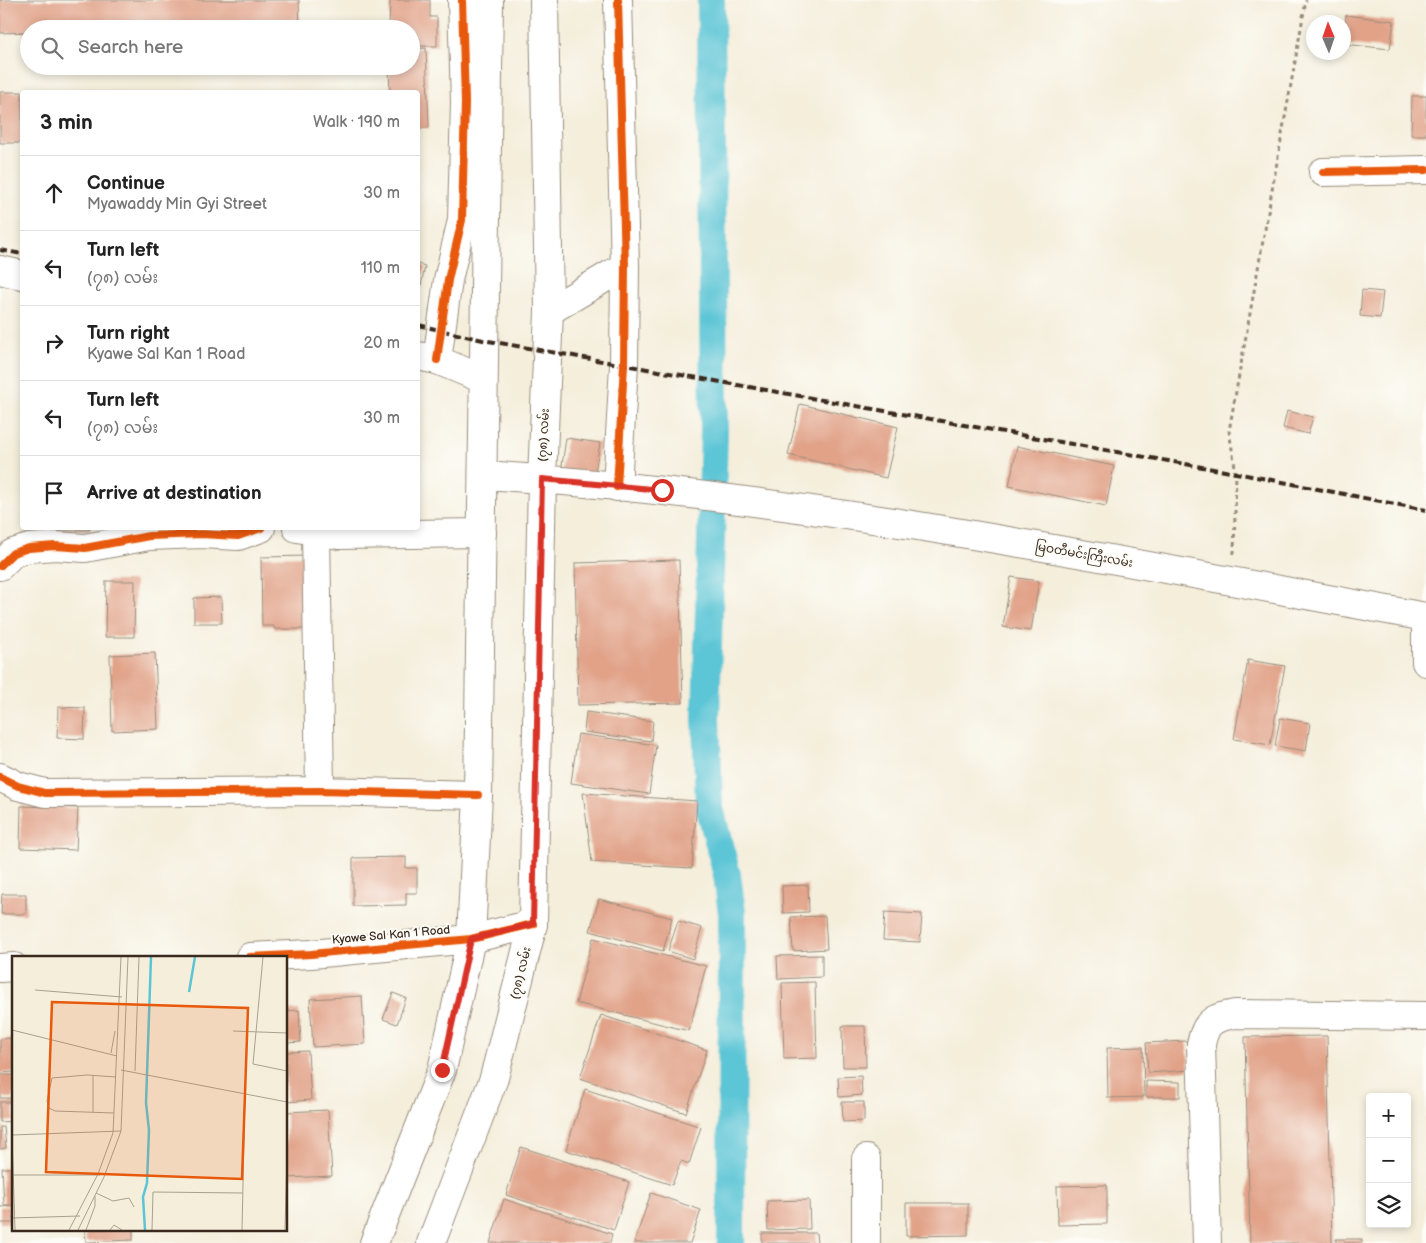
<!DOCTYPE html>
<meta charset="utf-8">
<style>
body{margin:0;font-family:"Balsamiq Sans","Noto Sans Myanmar",sans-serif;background:#f6f6f6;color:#222}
.controls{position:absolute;right:15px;bottom:15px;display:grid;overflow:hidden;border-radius:5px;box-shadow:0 2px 8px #0003}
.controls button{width:45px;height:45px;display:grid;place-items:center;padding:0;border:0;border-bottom:1px solid #e0e0e0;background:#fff;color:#222;font:25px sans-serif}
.compass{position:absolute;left:1306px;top:15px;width:45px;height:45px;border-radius:50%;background:#fff;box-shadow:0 2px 8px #0003;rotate:358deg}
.stop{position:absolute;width:15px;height:15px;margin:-11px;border:4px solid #d93025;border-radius:50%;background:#fff}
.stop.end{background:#d93025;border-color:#fff;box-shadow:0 1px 5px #0008}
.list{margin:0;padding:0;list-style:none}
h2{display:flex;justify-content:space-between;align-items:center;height:65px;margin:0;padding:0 20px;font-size:21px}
h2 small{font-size:16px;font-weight:400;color:#767676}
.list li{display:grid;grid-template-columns:32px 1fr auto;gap:15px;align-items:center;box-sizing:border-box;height:75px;padding:0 20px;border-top:1px solid #e0e0e0}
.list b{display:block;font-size:19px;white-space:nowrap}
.list p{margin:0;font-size:16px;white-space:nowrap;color:#767676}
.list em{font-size:16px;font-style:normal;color:#767676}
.icon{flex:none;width:28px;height:28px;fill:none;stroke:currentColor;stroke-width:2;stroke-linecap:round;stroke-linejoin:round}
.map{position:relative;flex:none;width:1426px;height:1243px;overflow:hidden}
.search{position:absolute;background:#fff;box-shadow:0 2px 8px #0003;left:20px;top:20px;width:400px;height:55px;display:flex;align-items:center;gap:12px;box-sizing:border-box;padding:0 18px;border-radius:28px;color:#767676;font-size:19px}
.panel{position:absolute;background:#fff;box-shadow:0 2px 8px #0003;left:20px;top:90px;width:400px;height:440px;border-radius:5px}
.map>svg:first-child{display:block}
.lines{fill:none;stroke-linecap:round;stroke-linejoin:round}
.canal{stroke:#5bc5d6;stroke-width:28}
.building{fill:#e1a288}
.minor-casing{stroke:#988c7c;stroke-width:30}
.major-casing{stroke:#988c7c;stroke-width:30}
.path{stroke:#988c7c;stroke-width:3;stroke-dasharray:4 4;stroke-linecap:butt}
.minor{stroke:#fff;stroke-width:28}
.major{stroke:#fff;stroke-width:28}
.rail{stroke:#3b2a1e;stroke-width:4;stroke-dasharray:8 4;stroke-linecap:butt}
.cycleway-casing{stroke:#fdfcf7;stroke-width:11}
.cycleway{stroke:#e8590c;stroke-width:8}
.route{stroke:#d93025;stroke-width:6}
.labels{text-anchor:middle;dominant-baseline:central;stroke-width:4;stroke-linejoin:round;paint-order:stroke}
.street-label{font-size:12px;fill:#3b2a1e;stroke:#fdfcf7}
.inset-river{fill:none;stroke:#5bc5d6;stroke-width:2.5}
.inset-road{fill:none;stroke:#aaa08f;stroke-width:1}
.view{fill:#e8590c;fill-opacity:0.15;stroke:#e8590c;stroke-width:2.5}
.inset-edge{fill:none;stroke:#3b2a1e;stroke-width:2.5}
</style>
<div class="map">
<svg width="1426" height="1243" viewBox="0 0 1426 1243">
<rect width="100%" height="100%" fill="#fdfcf7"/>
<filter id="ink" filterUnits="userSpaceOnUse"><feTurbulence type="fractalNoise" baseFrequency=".02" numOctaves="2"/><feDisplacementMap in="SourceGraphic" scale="10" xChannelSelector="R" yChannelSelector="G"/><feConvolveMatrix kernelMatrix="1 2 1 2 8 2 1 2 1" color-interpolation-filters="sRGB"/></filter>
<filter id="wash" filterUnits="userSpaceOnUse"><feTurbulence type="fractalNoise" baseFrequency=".0096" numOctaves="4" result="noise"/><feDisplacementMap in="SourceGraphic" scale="20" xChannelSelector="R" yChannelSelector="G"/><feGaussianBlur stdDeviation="1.12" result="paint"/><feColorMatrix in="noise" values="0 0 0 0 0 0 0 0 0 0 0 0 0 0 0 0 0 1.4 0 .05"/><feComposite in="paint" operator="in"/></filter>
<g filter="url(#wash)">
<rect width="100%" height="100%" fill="#f4eedb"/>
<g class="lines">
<!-- canal -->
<path class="canal" d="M711 0 714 432 706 717 709 805 727 875 732 913 731 1243"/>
</g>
<g id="blocks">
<!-- building -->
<path class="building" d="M0 0H299L300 29H29V32L0 33Z
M390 0H430V17H437V46H411V29H389Z
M1346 15 1394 21 1390 49 1344 44Z
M426 48 429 128H418V92H390L389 66H411V49Z
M0 92H22V143H0Z
M1412 96H1426V135H1411Z
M418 264 425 266 418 300Z
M1362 290 1383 292 1380 318 1360 316Z
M800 404 898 427 886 478 788 455Z
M1287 411 1313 417 1308 434 1283 428Z
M566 438 600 443 594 478 561 473Z
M1017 446 1114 466 1106 506 1009 486Z
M57 528H90V530H57Z
M309 556V629H274V626H262L261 557Z
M679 560 683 703 578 705 575 563Z
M1011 577 1039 581 1031 631 1003 627Z
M106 581H135L134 637H105Z
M221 597 222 623H194V598Z
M155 653 158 729 112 731 110 655Z
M1248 660 1285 666 1270 745 1234 739Z
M58 707 85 708 84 739 57 738Z
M586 712 653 721 651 741 584 732Z
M1280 718 1310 723 1306 751 1275 746Z
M578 734 656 745 649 794 571 783Z
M583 793 697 801 692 868 592 862Z
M21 806 78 808 76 850 20 848Z
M406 857V868H417V893H406V905L353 906V858Z
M808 885 809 912 783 913 782 886Z
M2 894H26V914H1Z
M599 899 672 918 663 951 590 931Z
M885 912 922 914 920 942 883 940Z
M825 916 827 949 793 951 791 917Z
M678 921 702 928 693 959 668 951Z
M593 938 706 966 689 1031 576 1003Z
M822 955V977L778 979 777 956Z
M815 982 817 1058 784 1059 782 983Z
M393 993 406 998 397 1024 383 1019Z
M362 996 365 1044 313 1047 310 999Z
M299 1010 301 1042 286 1043V1011Z
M601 1015 707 1050 686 1113 580 1078Z
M842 1026H865L866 1067H843Z
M1327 1036 1332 1243H1250L1245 1037Z
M14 1038V1072L0 1073V1039Z
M1187 1041 1189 1070 1148 1073 1146 1043Z
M1143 1047 1144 1097 1108 1098 1107 1048Z
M308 1051 311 1100 286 1102V1052Z
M0 1075H14V1098H0Z
M861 1076 862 1095 839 1097 838 1077Z
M1146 1081 1180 1082V1097H1146Z
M585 1089 701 1127 689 1164 681 1161 672 1185 566 1150Z
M0 1102H14V1121L0 1122Z
M842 1102H864V1121L843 1122Z
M328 1110 332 1176 286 1178V1112Z
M0 1127H4L6 1148 0 1149Z
M521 1147 629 1182 614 1230 506 1195Z
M2 1168H14V1205H4Z
M1107 1185V1224L1058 1225 1057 1186Z
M651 1193 701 1210 690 1243H634Z
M504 1199 612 1234 610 1243H490Z
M809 1200 810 1229 768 1230 767 1201Z
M906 1203H968V1235L906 1236Z
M14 1206V1223H0V1207Z
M85 1229H133V1240L86 1242Z
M762 1233H816L817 1243H762Z
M1336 1239H1362V1243H1336Z"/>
</g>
</g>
<g filter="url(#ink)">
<use href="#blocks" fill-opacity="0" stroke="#988c7c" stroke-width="1"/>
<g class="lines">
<defs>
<path id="minor" d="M1323 172 1426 170
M0 270 22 275
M549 311 625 266
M418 356 437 360 483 379
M437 360 448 280 462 220 465 102 462 0
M617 487 624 365 625 266 618 0
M297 528 339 535 482 533
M316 530 320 791
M0 566 13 553 29 548 55 546 85 548 149 536 201 534 238 536 261 528
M1426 617V662
M0 777 18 786 45 793 320 791 478 795
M250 957 311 954 471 939 533 924
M0 968 14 967
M866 1243V1159
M1207 1243 1201 1044C1206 1021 1213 1018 1235 1014L1426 1016"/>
<path id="major" d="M483 475C800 495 1113 560 1426 617
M374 1243 442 1070 471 939 478 795 489 0
M431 1243 494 1078 533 924 542 479 549 311 544 0"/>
</defs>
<!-- minor casing -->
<use href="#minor" class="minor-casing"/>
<!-- major casing -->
<use href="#major" class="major-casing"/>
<!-- path -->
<path class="path" d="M1234 554 1236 473 1229 431 1306 0"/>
<!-- minor -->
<use href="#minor" class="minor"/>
<!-- major -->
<use href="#major" class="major"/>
<!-- rail -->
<path class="rail" d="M0 250 22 254
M418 325 483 340 1236 473 1426 510"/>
<defs>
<path id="cycleway" d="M1323 172 1426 170
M437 360 448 280 462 220 465 102 462 0
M617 487 624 365 625 266 618 0
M0 566 13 553 29 548 55 546 85 548 149 536 201 534 238 536 261 528
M0 777 18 786 45 793 320 791 478 795
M250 957 311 954 471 939 533 924"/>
</defs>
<!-- cycleway casing -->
<use href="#cycleway" class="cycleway-casing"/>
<!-- cycleway -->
<use href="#cycleway" class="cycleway"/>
</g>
</g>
<g class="lines" filter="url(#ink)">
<!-- route -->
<path class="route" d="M442 1070 471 939 533 924 542 479 662 490"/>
</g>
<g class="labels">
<!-- street labels -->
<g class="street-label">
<text transform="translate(544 435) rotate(-87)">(၇၈) လမ်း</text>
<text transform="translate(1084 555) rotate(10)">မြဝတီမင်းကြီးလမ်း</text>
<text transform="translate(391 935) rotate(-5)">Kyawe Sal Kan 1 Road</text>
<text transform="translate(521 973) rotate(-76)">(၇၈) လမ်း</text>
</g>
</g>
<!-- overview -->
<g transform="translate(12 956)">
<rect width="275" height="275" fill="#f4eedb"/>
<path class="inset-river" d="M177 36 183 1M133 274 131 241 135 227 137 174 134 147 139 1"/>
<path class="inset-road" d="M251 1 241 108 275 115M23 34 110 41M0 74 105 100M221 75 275 77M99 97 103 75M109 114 275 146M123 115 127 1M81 156V120M102 157 43 155 37 152 35 145 40 122 75 119 104 121M0 179 109 175M0 179 3 274M0 219H88M84 237 101 245 117 242 122 251M0 262 68 260M57 274 86 218 101 177 109 1M66 274 92 221 109 175 116 1M74 274 83 250V240M98 274 102 269 110 274M140 274 141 236 231 237M230 274 233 137M273 274 275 197"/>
<path class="view" d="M40 46 236 52 230 223 34 216Z"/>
<rect width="275" height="275" class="inset-edge"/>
</g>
</svg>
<div class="controls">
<button>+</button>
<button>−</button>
<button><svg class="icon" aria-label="layers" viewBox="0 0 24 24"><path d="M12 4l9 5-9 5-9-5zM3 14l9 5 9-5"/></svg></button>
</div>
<svg class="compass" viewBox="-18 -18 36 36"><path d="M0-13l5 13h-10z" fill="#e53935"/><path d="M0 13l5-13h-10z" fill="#767676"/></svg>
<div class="stop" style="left:662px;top:490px"></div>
<div class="stop end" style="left:442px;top:1070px"></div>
<div class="search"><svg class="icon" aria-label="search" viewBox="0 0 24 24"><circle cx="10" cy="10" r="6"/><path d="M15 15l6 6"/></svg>Search here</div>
<section class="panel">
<h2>3 min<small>Walk · 190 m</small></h2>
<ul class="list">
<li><svg class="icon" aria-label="ahead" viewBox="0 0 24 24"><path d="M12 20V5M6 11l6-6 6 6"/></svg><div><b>Continue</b><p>Myawaddy Min Gyi Street</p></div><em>30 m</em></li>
<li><svg class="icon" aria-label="left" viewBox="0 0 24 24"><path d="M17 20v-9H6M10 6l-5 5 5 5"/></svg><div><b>Turn left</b><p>(၇၈) လမ်း</p></div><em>110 m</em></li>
<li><svg class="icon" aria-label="right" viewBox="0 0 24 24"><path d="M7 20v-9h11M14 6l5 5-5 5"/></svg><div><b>Turn right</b><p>Kyawe Sal Kan 1 Road</p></div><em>20 m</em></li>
<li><svg class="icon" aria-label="left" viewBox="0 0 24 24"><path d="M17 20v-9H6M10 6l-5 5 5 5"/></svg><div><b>Turn left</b><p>(၇၈) လမ်း</p></div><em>30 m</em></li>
<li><svg class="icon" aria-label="arrive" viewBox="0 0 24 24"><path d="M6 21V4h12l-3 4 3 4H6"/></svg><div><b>Arrive at destination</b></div></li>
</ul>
</section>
</div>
